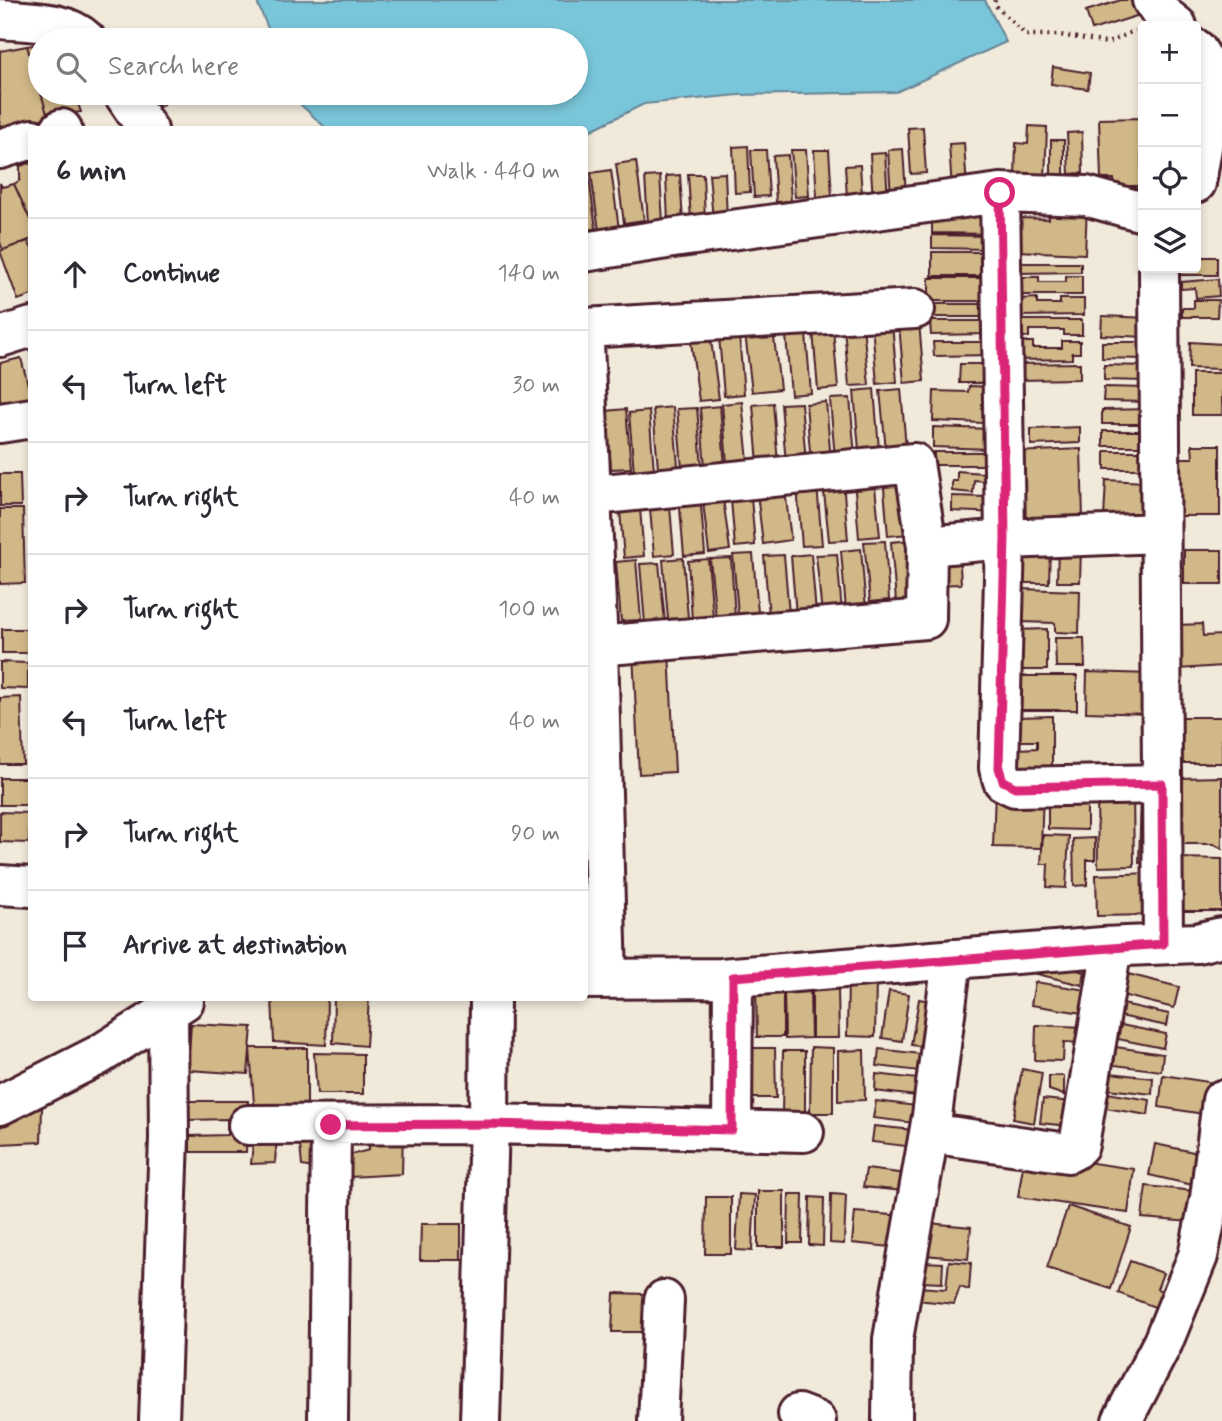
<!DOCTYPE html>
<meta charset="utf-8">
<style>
body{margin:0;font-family:Mynerve,sans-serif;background:#f7f7f7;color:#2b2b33}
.controls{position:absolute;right:21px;top:21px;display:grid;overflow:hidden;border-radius:7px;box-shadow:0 4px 10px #0003}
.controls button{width:63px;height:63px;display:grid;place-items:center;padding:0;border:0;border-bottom:2px solid #e1e1e2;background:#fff;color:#2b2b33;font:35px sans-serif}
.stop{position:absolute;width:21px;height:21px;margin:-16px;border:5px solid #db2777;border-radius:50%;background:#fff}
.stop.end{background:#db2777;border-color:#fff;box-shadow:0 2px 7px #0008}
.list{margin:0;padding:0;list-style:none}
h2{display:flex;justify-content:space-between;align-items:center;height:91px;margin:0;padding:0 28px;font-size:30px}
h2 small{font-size:23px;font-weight:400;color:#7c7c81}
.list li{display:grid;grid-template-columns:46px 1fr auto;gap:21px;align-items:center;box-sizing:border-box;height:112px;padding:0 28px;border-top:2px solid #e1e1e2}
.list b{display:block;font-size:26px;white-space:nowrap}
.list em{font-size:23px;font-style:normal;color:#7c7c81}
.icon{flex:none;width:38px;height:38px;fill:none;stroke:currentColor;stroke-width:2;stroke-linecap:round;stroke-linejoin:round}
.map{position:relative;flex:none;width:1222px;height:1421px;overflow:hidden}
.search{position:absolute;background:#fff;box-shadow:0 4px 10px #0003;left:28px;top:28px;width:560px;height:77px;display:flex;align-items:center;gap:18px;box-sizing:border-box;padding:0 24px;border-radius:38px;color:#7c7c81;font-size:26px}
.panel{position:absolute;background:#fff;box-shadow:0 4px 10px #0003;left:28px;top:126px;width:560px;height:875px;border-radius:7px}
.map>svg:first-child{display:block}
.water{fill:#79c5d9;stroke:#668393;stroke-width:2}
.building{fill:#d1b888;stroke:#4a1f2b;stroke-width:2}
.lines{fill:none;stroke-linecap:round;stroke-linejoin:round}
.minor-casing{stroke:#4a1f2b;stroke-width:44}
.path{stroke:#4a1f2b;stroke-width:4.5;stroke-dasharray:2 5;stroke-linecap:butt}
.minor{stroke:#fff;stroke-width:38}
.route{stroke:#db2777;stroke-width:9}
</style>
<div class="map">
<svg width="1222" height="1421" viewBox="0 0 1222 1421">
<rect width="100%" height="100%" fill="#f1eadb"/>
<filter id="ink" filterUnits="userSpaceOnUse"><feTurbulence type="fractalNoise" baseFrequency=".0143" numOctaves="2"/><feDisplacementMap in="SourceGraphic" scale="14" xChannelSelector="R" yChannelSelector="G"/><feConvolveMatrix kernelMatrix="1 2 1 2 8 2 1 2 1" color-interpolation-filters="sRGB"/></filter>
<g filter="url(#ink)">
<!-- water -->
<path class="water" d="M256 0H985L1006 42 896 92 739 95 644 104 585 133 584 130 327 129 301 105 296 93H576V40H273Z"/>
<!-- building -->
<path class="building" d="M1121 0H1145L1149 12 1092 30 1086 11Z
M40 44V91L27 46Z
M27 46 48 117 0 131V51Z
M1053 67 1090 73 1088 89 1051 84Z
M41 93H74L81 112 48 117Z
M148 93H178L160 107Z
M1141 118 1142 186H1114V179H1101L1099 119Z
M1029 126 1047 127 1045 180 1015 179 1016 143 1028 144Z
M923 127 926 173 911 174 908 128Z
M1082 132 1083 173 1069 174 1067 133Z
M1051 140H1064V177H1051Z
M964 143 967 189 952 190 949 144Z
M748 146 750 192 735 193 733 147Z
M903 149 906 195 891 196 888 150Z
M751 150H766L769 196 754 197Z
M791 150H806L809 196 795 197Z
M814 150H829L832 196 817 197Z
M885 153 888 199 873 200 870 154Z
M788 155 791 201 776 202 773 156Z
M636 161 644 220 624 223 616 164Z
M30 163 32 165V224L14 184 20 180V166Z
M860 165 863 211 848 212 845 166Z
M584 170H588L596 229 584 230Z
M611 170 619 229 599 231 591 173Z
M725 173 727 219 713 220 709 174Z
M688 174H703L705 220 691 221Z
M680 175 683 222 668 223 666 176Z
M660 176 663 222 648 223 645 177Z
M0 183 2 187 14 184 32 224V239L3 250 0 242Z
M996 200V234L932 233V208Z
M1050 203 1087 205 1085 254 1017 251 1018 218 1049 219Z
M932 235 989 236V249L932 248Z
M28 241 32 249V295L18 300 0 251Z
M932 252H991V276H932Z
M1196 257H1217V275H1177V268H1196Z
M1018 263H1081V272L1018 273Z
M1066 276H1082V295H1018V277H1039V282H1066Z
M929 278H988V301H929Z
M1218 279 1219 296 1196 298 1195 288 1181 289V282Z
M1037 298V304H1060V299H1084V315L1019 316V299Z
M1194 300H1218L1217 317H1182V308H1194Z
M928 304H987V317H928Z
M1102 316 1149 318 1148 337 1101 335Z
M1017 320H1082V335H1064V330H1029V337H1017Z
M930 321H989L988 334 931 335Z
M919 322 924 381 904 383 899 324Z
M892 323 897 382 877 384 872 325Z
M863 326 869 385 849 386 844 327Z
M773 329 780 389 752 392 745 333Z
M833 329 838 388 818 390 813 331Z
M806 334 811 393 791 395 786 336Z
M739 335 744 394 724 396 719 336Z
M711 340 719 399 699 401 691 342Z
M1062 341H1080V353H1072V359L1016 360V342H1033V348H1062Z
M933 342H992V355L934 356Z
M1102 342H1144V359L1102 358Z
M1190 342 1222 344V369L1189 368Z
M21 358 32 400 0 408V363Z
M1080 363V379L1018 380 1017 364Z
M960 364H994V383H959Z
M1104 365 1146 366V381L1104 380Z
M1192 373H1222V415H1192Z
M969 386 993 387 984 408 983 423 933 421 934 391 968 392Z
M1104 387 1148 388V402L1103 401Z
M874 389 879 449 859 450 854 391Z
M901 389 906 448 886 450 880 391Z
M850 398 855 457 835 459 830 399Z
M742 402 748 461 727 463 722 404Z
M826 402 831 461 811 463 806 404Z
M773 403 778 463 758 464 753 405Z
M801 403 806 462 786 464 781 404Z
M720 406 725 466 705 467 700 408Z
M673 407 678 466 658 468 653 409Z
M697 408 702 467 682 469 677 409Z
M626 409 631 468 611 469 606 411Z
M1150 409V424H1102V410Z
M649 411 654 470 634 472 629 413Z
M933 427 991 429V449L933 447Z
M1080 427V443L1031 445V429Z
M1103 431H1149V446H1103Z
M1192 445H1220V516H1181V458H1193Z
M1081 449 1083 518 1018 521 1015 452Z
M1105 451H1149V469H1105Z
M934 452H992V465H934Z
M957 471 996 474V482L974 480 973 493 952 491V481H957Z
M0 474H20L21 506H0Z
M903 475 908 534 888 536 883 476Z
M874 477 880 536 859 538 854 479Z
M1106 480 1146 482 1144 520 1104 518Z
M784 481 791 540 763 544 756 484Z
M843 481 848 540 829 541 823 482Z
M817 485 822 545 802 546 797 487Z
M750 486 755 545 735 547 730 488Z
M722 491 730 550 709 553 702 494Z
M669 495 674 554 654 556 649 497Z
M700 495 705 554 684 556 679 497Z
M952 496 986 497 999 513 952 511Z
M639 497 644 556 624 558 619 499Z
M0 509H23L25 583 0 584Z
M911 540 916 599 896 601 891 542Z
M885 541 889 600 870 602 864 542Z
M1018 546 1050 547 1049 583H1018Z
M945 548H959L961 584 934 585Z
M1058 548H1081L1080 582H1057Z
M861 549 866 609 846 610 841 551Z
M1184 550H1222V584H1184Z
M753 554 758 613 738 614 733 555Z
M811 554 816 613 796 615 791 556Z
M837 554 842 613 822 614 816 555Z
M784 555 789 614 769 616 764 556Z
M683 558 688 618 668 619 663 560Z
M731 558 735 617 716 619 710 559Z
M708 559 713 618 692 620 688 561Z
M636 560 641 620 621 621 616 562Z
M659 563 665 622 645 624 640 564Z
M1020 589 1080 591 1079 633 1055 632V623L1019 622Z
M1202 624 1203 636 1222 635V666L1179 669 1177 625Z
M2 629H28V653H2Z
M1047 629V670H1016L1015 630Z
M1055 638H1084L1085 667H1056Z
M669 651 675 772 639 774 633 652Z
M0 662 28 663V689L0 688Z
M1087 672 1152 674 1151 714 1086 712Z
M1015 676H1077V710H1015Z
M21 697 23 764H0V698Z
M1052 716V767H1018V749L1037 748V741H1018V717Z
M1182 717H1222V763H1181Z
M1222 777V849L1214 844H1179L1178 778Z
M0 778H32V805H0Z
M995 791 1043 792 1041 848 993 847Z
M1141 792H1154L1153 864 1139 863Z
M1097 793H1133L1134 866 1098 867Z
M1048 795H1087V830L1048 829Z
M0 812 30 813 29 843 0 842Z
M1043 835 1069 836 1066 888 1047 887 1048 864H1041Z
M1095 838V860H1087V885L1074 886 1073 839Z
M1178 858 1222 859V911H1178Z
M1152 873 1153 915 1097 916 1096 875Z
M1036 960 1085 972 1082 985 1033 973Z
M1124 973 1179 987 1174 1008 1118 994Z
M848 978H876L875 1037 847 1036Z
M1035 982 1093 991 1089 1014 1031 1005Z
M783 987V1037H757L756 988Z
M812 988H838L839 1038H812Z
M784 989H810L811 1038 785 1039Z
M889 991 909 994 902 1041 882 1038Z
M272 998H327L326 1045 274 1042Z
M334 998H369L366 1046 333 1043Z
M919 999 938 1002 932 1048 911 1045Z
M1123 1004 1169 1014 1167 1026 1120 1016Z
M191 1024 252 1027 248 1074 188 1070Z
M1036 1025 1085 1027 1084 1043 1064 1042 1063 1061 1035 1060Z
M1121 1025 1166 1034 1163 1048 1118 1039Z
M811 1047 833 1048V1113H810Z
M1116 1047 1163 1054 1161 1071 1114 1065Z
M250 1048H307V1106L254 1104Z
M748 1048H775L776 1098H749Z
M879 1049 929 1055 927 1072 877 1066Z
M864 1050 865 1100 838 1101V1051Z
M783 1051H805V1116H782Z
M314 1053 363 1054V1094H317Z
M1022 1069 1042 1073 1034 1123 1013 1119Z
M1110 1073 1153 1078 1152 1094 1108 1089Z
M876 1074 926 1080 924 1097 875 1091Z
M1163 1075 1215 1083 1210 1115 1159 1107Z
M1049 1076H1064V1095L1049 1090Z
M1107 1093 1150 1100 1148 1115 1105 1108Z
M1043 1099 1071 1102 1069 1126 1040 1123Z
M189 1101H248L246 1152H190V1136L227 1135V1119L189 1120Z
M876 1101 925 1107 923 1124 873 1118Z
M42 1108 41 1142 0 1144V1116Z
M874 1126 923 1131 922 1148 872 1142Z
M403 1130 402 1174 350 1177V1155L369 1150V1131Z
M285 1131 316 1144 313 1168 302 1166 300 1145H283Z
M254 1134 277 1135 275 1163 251 1164Z
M1155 1144 1208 1155 1201 1187 1149 1175Z
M1025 1153 1134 1169 1128 1213 1018 1197Z
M866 1169 915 1175 914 1192 863 1187Z
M1146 1186 1194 1191 1191 1222 1142 1218Z
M758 1191H784V1247H758Z
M739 1194 755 1195 752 1251 736 1250Z
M789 1194H803L802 1243H788Z
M831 1194 846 1195 844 1244 830 1243Z
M706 1197H731V1254H705Z
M810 1197 824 1198 823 1246 809 1245Z
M1068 1206 1131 1227 1111 1289 1047 1268Z
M855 1212 904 1216 901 1248 852 1243Z
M928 1223 971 1227 968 1259 925 1255Z
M421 1224H461V1260H420Z
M949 1261 971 1263 969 1290 960 1287 954 1304 917 1300 918 1287 946 1289Z
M1130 1261 1163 1273 1157 1289 1171 1294 1165 1311 1118 1293Z
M923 1262 943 1263 942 1283 922 1282Z
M614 1293 647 1294 646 1332H612Z"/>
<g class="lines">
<defs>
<path id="minor" d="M1152 0 1163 15 1177 26
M0 19C28 22 65 20 86 40
M1196 49 1214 77 1196 183
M123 93 148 130
M60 130 62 129
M0 149 32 139
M1000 193 1005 539 999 768 1003 781 1015 787 1162 784
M584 252 673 238 1000 193 1086 196 1143 212
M1159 268 1163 944
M584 328 915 309
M0 337 32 327
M584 344 598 646 607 979
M0 423 32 418
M584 496 914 463 927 546
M584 647 926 619 927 546 1005 539 1160 533
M0 885 32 887
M584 979 721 978 1103 947 1197 943 1222 937
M0 1105 99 1055 184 1001
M248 1125 489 1124 804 1132
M732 1130 733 977
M929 1133 1068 1153 1074 1150 1079 1145 1112 947
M798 1414 816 1421
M159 1421 169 1138 168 1011
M328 1421 331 1125
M480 1421 489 1124 490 998
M658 1421 664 1300
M892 1421 893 1339 932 1116 952 959
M1122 1421 1163 1342 1198 1256 1210 1198 1222 1100"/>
</defs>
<!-- minor casing -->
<use href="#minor" class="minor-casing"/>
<!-- path -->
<path class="path" d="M995 0 994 4 1026 35H1060L1108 43 1135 30"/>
<!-- minor -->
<use href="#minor" class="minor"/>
</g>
</g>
<g class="lines" filter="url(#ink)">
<!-- route -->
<path class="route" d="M331 1125 489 1124 732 1130 733 977 1163 944 1162 784 1015 787 1003 781 999 768 1005 538 1000 193"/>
</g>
</svg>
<div class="controls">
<button>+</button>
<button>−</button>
<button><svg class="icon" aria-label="locate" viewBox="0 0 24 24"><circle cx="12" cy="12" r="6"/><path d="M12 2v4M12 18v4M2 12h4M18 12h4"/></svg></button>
<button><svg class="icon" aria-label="layers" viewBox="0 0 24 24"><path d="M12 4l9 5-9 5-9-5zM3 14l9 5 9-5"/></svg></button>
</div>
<div class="stop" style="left:1000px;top:193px"></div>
<div class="stop end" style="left:331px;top:1125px"></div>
<div class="search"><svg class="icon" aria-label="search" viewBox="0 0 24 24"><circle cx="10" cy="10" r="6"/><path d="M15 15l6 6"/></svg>Search here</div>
<section class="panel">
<h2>6 min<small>Walk · 440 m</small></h2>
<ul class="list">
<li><svg class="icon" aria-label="ahead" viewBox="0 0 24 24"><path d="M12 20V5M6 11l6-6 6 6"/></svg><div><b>Continue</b></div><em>140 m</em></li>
<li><svg class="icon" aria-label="left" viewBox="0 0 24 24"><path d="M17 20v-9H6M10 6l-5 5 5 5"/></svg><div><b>Turn left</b></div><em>30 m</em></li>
<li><svg class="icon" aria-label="right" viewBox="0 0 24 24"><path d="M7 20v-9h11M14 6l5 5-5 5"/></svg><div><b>Turn right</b></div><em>40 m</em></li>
<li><svg class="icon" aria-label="right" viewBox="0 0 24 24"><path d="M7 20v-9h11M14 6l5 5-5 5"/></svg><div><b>Turn right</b></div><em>100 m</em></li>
<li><svg class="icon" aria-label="left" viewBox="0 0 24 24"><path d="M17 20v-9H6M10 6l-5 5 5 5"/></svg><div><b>Turn left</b></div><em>40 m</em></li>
<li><svg class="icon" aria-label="right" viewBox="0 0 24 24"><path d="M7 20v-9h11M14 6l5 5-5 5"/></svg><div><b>Turn right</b></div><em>90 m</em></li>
<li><svg class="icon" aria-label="arrive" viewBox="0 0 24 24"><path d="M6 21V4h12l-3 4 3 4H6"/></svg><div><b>Arrive at destination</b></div></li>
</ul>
</section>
</div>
